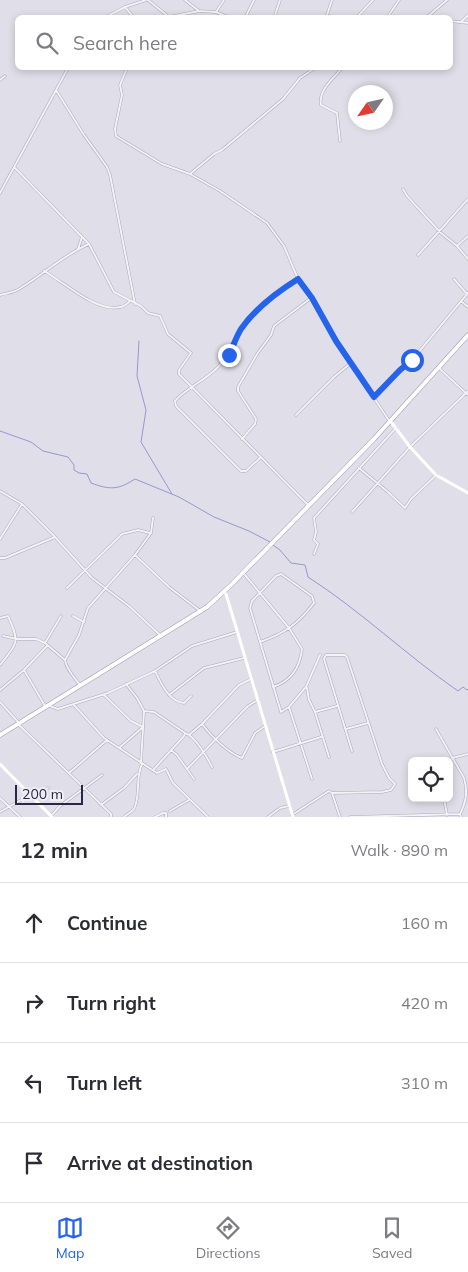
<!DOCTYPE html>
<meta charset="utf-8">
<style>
body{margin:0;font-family:Mulish,sans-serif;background:#f7f7f7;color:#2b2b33}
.controls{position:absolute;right:15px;bottom:15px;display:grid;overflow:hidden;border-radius:8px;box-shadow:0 2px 8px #0003}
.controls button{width:45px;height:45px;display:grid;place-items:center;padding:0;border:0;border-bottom:1px solid #e1e1e2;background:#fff;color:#2b2b33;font:25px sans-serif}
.compass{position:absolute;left:348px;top:85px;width:45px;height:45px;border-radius:50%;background:#fff;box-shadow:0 2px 8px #0003;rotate:236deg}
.scale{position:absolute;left:15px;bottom:12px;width:68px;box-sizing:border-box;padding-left:5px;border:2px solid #2b2642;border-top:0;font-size:14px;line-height:18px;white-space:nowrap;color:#2b2642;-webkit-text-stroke:4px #efeef7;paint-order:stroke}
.stop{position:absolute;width:15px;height:15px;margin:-11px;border:4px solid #2563eb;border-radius:50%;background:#fff}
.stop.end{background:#2563eb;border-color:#fff;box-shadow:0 1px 5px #0008}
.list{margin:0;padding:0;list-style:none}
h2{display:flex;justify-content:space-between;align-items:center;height:65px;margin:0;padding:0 20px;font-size:21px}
h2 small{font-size:16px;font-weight:400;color:#7c7c81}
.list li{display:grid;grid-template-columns:32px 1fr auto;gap:15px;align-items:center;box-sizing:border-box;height:80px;padding:0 20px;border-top:1px solid #e1e1e2}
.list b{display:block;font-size:19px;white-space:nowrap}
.list em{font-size:16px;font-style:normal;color:#7c7c81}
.icon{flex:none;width:28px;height:28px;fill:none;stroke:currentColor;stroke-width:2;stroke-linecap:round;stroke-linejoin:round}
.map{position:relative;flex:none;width:468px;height:817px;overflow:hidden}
.search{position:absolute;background:#fff;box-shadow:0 2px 8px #0003;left:15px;right:15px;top:15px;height:55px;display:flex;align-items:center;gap:12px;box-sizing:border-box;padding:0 18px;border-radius:8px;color:#7c7c81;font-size:19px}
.sheet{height:385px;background:#fff}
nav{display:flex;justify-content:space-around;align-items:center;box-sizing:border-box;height:70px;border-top:1px solid #e1e1e2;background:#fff;font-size:14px;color:#7c7c81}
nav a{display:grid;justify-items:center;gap:2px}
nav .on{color:#2563eb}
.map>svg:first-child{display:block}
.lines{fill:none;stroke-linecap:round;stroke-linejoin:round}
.stream{stroke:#9896cd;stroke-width:1}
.street-casing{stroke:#aaa8b7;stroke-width:3}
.primary-casing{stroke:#a09db6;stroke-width:5}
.street{stroke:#f3f2f7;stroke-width:2}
.secondary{stroke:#fff;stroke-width:3}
.primary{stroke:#fff;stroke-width:4}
.route{stroke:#2563eb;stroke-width:6}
</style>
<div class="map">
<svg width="468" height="817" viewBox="0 0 468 817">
<rect width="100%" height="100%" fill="#e0dfe9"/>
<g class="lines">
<!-- stream -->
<path class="stream" d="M139 341 137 376 146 410 141 442 172 494
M0 431 31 442 43 451 68 457 74 465V470L79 473 87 474 91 483C110 490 118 490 135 479L179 497 214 517 249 531 270 542
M273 545 280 550 291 563 305 565 308 577C361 611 406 655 458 691L463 687 467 690 468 689"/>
<defs>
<path id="street" d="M148 0 169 17 199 11 216 12 230 18
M185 0 199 11
M125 7 134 18
M216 12 224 0
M104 18 125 7 146 0
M245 18 254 0
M274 18 280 0
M326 18 332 0
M356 18 373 0
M390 18 389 15 399 0
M426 18 447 0
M450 21 468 23
M461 22 468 15
M127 68 120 85 122 95 115 129 116 136 162 164 190 174 220 191 267 223 284 246 298 279 312 298 336 341 390 422
M0 80 5 76
M56 90 84 135 107 167 110 175 135 304
M340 141 337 113 321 105C318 90 334 78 342 68
M14 167 89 244 114 292 141 306 148 313 160 316 168 334 191 353 179 370V374L309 506
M190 174 214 154 222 150 283 99 300 78 315 68
M403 189 407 196 441 233 457 246 468 259
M0 193 68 68
M457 246 468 236
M78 249 82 237
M418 255 468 199
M44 271C64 282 97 313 120 307 124 307 127 304 130 301
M454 279 467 294
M0 295C6 293 13 293 19 289 43 275 63 255 89 244
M461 301 468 307
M440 369 468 395
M374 397 401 369 412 360 468 293
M296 415 334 377 351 363
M242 439 255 424 256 419 238 391V387L257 354 271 335 274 326 311 298
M260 458 246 471H241L176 406 175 401C186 388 206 380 218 367 229 356 233 344 240 331 253 309 277 292 298 279
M359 468 388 492 405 508 411 499 436 475
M0 491 22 504 55 537 92 578 129 606 160 635
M352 512 410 447 468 391
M0 539 22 504
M314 554 318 544 314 540 316 532 314 518 396 428
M135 555 169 587 199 610
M0 558H5L55 537
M245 575 289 628 302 649C300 667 291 681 273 687
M67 588 122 534 138 530 150 533
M73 616 84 622
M0 618 8 616C20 643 18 642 0 665
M3 636 17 639H36L45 643 65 660C66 669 74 677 80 685
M260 642C285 633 298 624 314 603L312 596 281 574 276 576 252 601 250 608 281 712 289 707 305 688H307L309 700 315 712 329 757
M45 643 61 616
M65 660 79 635 88 608 135 555 151 533 153 518
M24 670 45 706
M155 671C161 683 169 702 184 703L191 696
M251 679 239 685 202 724C211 736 228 753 242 758L255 733 265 726
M126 684 137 698 144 711 141 763
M306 687 320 655
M0 690 24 670 47 646
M104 695 131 721 143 727 119 748
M169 695 204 668 244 658
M0 702 19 723
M74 705 104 738 157 773 166 769 173 783 208 817
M50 706 58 709 108 693 155 671 192 646 237 632
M289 707 312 779
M144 711 154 712 185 733C195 736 207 757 212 767
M315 712 337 706
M19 725 111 814V817
M346 729 368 723
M436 729 464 778C468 792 466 802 460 814
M189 735 202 724
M171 750 177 755 194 779
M273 752 321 737
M452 758 468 754
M154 769 184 736 185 733
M187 769 248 706 258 700
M69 773 107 740
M332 793 382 792 391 790 395 784 389 778 382 764 347 657 345 655H326L324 659 352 751
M32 797 48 788
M0 798 20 817
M444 798 447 815
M101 805 124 788 137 774
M170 811 189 800
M0 812 30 795
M292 815 329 791 332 793 340 817
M51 816 60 806 102 775
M124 817C127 814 132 812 134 809 141 795 135 778 142 764
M155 817 163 813H166V817
M268 817 280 808 289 806
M350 817 460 814 461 817"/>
<path id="primary" d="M0 735 207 607 231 585 374 439 468 335"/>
</defs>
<!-- street casing -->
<use href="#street" class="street-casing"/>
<!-- primary casing -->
<use href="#primary" class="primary-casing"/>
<!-- street -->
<use href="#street" class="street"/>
<!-- secondary -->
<path class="secondary" d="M392 423 410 447 436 475 468 493
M226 594 293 817
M0 764 52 817"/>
<!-- primary -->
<use href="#primary" class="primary"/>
</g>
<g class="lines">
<!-- route -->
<path class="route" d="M229 355C233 347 236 337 241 329 255 309 277 292 298 279L312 298 336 341 374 397 400 370 412 360"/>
</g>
</svg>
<div class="controls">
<button><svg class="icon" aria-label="locate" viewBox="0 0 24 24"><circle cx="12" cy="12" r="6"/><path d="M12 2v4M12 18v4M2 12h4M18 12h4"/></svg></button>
</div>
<svg class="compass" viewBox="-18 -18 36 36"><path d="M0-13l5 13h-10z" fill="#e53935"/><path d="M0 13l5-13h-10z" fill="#7c7c81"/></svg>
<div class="scale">200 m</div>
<div class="stop" style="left:412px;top:360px"></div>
<div class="stop end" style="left:229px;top:355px"></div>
<div class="search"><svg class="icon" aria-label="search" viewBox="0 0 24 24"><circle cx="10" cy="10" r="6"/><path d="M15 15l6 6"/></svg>Search here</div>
</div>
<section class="sheet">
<h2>12 min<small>Walk · 890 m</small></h2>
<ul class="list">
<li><svg class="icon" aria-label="ahead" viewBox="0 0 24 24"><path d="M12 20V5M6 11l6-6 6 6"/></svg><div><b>Continue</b></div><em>160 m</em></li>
<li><svg class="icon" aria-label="right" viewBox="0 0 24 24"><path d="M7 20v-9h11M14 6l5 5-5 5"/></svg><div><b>Turn right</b></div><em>420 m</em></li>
<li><svg class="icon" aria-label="left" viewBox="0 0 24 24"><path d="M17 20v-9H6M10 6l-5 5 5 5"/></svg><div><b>Turn left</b></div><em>310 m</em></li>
<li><svg class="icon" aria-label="arrive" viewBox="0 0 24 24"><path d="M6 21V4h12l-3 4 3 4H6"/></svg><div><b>Arrive at destination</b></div></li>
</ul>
</section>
<nav>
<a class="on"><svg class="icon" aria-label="map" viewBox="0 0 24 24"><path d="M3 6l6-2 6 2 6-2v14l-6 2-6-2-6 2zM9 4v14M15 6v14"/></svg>Map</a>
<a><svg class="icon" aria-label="directions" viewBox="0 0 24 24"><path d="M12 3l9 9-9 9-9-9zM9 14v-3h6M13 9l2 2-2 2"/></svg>Directions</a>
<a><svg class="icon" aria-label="saved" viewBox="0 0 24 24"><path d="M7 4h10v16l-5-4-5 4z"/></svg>Saved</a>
</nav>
